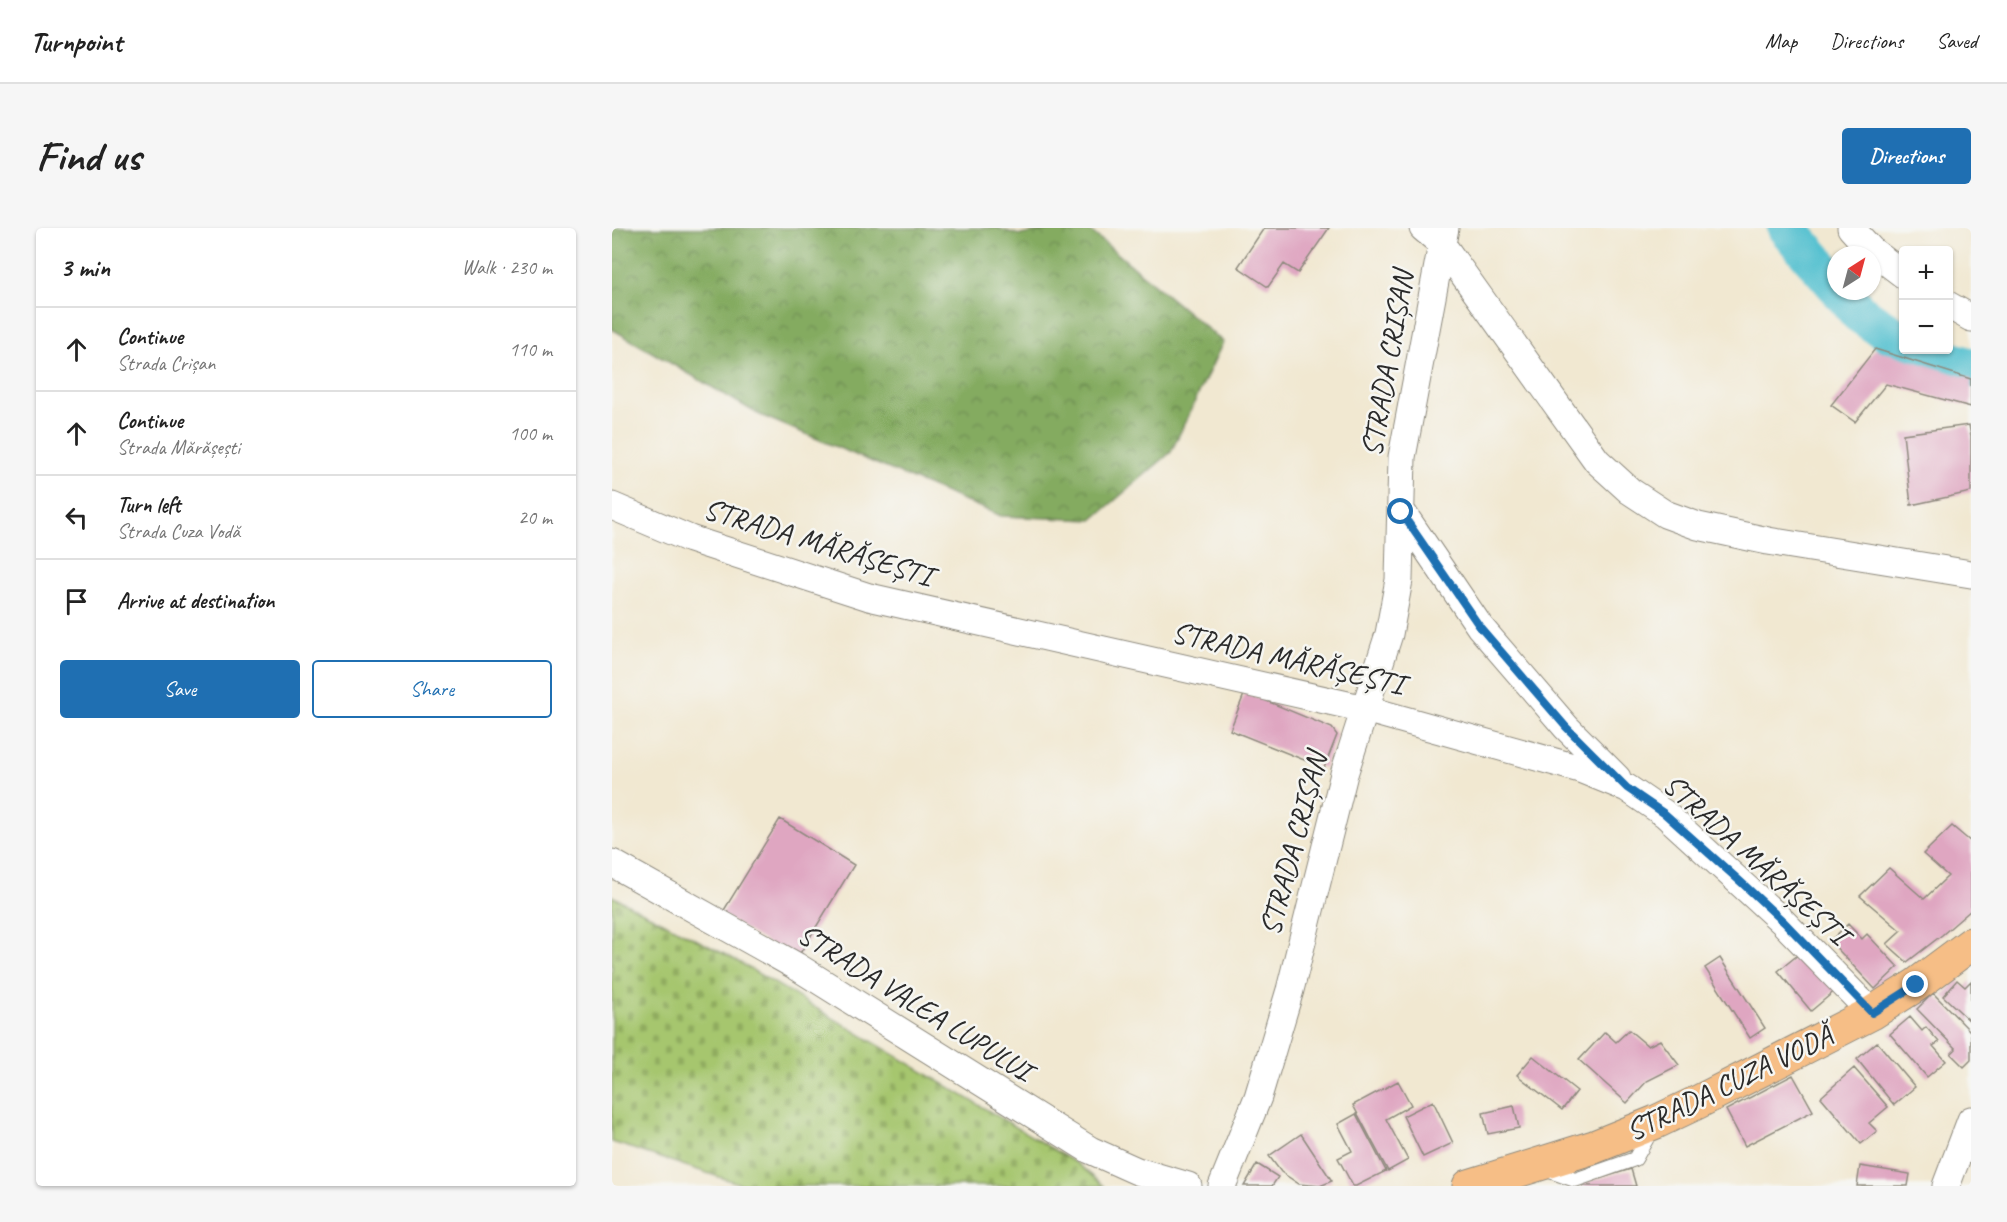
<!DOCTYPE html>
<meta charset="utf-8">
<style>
body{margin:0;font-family:Caveat,sans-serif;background:#f6f6f6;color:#222}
.controls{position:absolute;right:18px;top:18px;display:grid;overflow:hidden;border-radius:6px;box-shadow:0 2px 4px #0004}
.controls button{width:54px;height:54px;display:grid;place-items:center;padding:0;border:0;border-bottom:2px solid #e0e0e0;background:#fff;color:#222;font:30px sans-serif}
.compass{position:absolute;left:1215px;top:18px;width:54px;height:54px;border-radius:50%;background:#fff;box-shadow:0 2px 4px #0004;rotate:36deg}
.stop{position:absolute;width:18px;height:18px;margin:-14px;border:4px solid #1f6fb2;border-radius:50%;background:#fff}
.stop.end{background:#1f6fb2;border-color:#fff;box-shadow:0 2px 6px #0008}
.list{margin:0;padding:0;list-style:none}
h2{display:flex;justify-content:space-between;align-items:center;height:78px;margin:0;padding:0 24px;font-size:26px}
h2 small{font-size:20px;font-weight:400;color:#767676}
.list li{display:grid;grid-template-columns:39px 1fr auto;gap:18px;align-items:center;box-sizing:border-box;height:84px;padding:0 24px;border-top:2px solid #e0e0e0}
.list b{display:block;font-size:22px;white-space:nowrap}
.list p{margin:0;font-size:20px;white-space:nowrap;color:#767676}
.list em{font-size:20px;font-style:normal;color:#767676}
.actions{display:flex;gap:12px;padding:18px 24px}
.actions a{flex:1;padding:14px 0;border:2px solid #1f6fb2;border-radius:6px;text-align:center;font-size:21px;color:#1f6fb2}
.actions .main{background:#1f6fb2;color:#fff}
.icon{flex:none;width:33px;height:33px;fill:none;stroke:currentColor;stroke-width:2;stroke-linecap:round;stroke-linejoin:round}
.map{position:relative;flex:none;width:1359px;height:958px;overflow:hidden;border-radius:6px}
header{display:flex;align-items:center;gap:36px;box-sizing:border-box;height:84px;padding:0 30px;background:#fff;border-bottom:2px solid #e0e0e0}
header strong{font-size:28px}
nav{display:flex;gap:33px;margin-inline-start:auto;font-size:21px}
.intro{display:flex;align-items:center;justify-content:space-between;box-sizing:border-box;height:144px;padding:0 36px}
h1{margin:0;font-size:42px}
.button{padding:15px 27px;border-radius:6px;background:#1f6fb2;color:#fff;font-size:21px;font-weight:700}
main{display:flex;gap:36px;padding:0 36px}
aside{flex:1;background:#fff;border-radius:6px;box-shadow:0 2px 4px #0004}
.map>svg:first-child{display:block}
.forest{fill:url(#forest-crowns);stroke:#586b46;stroke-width:1.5}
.cemetery{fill:url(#cemetery-stones);stroke:#68784c;stroke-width:1.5}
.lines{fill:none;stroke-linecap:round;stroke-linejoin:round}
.river{stroke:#56c1d0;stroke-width:40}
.building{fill:#dfa6c1}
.service-casing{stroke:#8e8a7e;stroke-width:16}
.minor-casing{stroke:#8e8a7e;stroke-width:29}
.primary-casing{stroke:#8e8a7e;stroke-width:35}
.service{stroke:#fff;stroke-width:14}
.minor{stroke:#fff;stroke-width:27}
.primary{stroke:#f6be86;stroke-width:33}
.route{stroke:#1f6fb2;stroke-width:8}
.labels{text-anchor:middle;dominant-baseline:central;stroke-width:5;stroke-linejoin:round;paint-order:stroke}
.street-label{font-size:30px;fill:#2b2b2b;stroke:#f6f6f2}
</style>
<header>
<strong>Turnpoint</strong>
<nav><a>Map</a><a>Directions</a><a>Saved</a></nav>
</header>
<div class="intro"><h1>Find us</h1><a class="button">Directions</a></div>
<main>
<aside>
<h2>3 min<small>Walk · 230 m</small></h2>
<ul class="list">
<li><svg class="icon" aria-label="ahead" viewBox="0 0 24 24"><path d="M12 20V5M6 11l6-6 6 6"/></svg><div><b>Continue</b><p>Strada Crișan</p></div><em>110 m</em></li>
<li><svg class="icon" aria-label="ahead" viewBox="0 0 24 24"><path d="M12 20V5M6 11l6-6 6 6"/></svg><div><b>Continue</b><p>Strada Mărășești</p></div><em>100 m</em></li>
<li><svg class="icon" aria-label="left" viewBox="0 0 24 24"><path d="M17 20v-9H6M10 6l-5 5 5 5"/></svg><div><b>Turn left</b><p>Strada Cuza Vodă</p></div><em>20 m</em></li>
<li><svg class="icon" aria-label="arrive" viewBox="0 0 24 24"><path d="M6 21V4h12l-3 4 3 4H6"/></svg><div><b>Arrive at destination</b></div></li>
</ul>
<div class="actions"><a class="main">Save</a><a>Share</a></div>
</aside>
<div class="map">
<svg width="1359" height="958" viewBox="0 0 1359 958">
<defs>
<pattern id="forest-crowns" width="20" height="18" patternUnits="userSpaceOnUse" patternTransform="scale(1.5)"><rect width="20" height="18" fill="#84ab61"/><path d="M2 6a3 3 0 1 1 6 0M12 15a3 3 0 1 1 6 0" fill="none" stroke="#6c8b50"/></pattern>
<pattern id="cemetery-stones" width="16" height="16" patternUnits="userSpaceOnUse" patternTransform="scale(1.5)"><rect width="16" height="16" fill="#a6c66e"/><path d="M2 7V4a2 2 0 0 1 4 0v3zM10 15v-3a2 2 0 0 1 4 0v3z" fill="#8faa5f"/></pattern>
</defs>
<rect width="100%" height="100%" fill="#f6f6f2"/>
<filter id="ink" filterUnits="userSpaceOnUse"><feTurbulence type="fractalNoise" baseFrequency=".0167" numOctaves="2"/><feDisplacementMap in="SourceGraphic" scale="12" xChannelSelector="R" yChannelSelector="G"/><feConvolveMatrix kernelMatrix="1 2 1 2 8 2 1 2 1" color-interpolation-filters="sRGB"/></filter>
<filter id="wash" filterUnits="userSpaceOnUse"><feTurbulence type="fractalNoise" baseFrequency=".008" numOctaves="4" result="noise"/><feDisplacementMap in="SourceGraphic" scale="24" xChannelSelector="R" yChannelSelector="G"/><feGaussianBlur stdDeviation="1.35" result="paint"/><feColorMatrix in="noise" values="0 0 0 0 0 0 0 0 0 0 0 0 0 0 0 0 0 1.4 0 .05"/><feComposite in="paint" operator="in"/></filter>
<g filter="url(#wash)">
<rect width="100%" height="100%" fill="#f1e8d1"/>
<!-- forest -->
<path class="forest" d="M0 0H385L408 7 450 0H475L611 114 559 224 480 292 389 288 146 186 0 101Z"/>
<!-- cemetery -->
<path class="cemetery" d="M0 668 120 730 466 936 492 958H135L0 914Z"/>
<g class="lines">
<!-- river -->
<path class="river" d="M1175 0 1224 57
M1229 63 1247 85 1292 115
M1304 122 1359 140"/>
</g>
<g id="blocks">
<!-- building -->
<path class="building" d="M652 0H717L686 45 672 36 656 59 626 39Z
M1263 121 1359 151V179L1274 156 1243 194 1219 177Z
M1357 197 1359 208V264L1299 277 1291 206Z
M633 464 720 500 725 507 712 540 618 502Z
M168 591 242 637 184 732 109 687Z
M1340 598 1359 614V682L1330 707 1295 734 1275 716 1289 703 1248 668 1277 640 1312 671 1336 648 1311 626Z
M1236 696 1250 711 1255 706 1286 739 1263 761 1218 713Z
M1192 722 1225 761 1199 783 1166 743Z
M1108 730 1153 800 1138 810 1093 740Z
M1345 752 1353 759 1359 753V794L1331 768Z
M1321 765 1359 804V832L1352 839 1339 826 1344 821 1305 781Z
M1298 789 1310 803 1314 799 1327 814 1321 818 1334 833 1315 849 1278 806Z
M1017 802 1036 818 1048 812 1067 837 1035 853 1015 875 967 832 993 804 1004 814Z
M1265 814 1303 859 1282 877 1245 831Z
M921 828 965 863 950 882 905 847Z
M1242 840 1276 879 1257 895 1265 903 1249 916 1209 869Z
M1181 847 1201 883 1133 918 1114 882Z
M786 853 799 877 774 891 796 932 776 943 741 877Z
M821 873 841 915 811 929 791 888Z
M902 878 907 900 876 906 871 885Z
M744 886 774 943 744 958H741L726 930 740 923 726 896Z
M689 906 720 953 708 958 687 956 669 944 657 928Z
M645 936 666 949 660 958H632Z
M1248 938 1298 946 1296 958H1245Z
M1019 941 1024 958H971L970 956Z"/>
</g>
</g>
<g filter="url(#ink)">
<use href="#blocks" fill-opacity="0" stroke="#8e8a7e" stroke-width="1.5"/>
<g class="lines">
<defs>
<path id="service" d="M932 941 963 952 1023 931 1040 901"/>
<path id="minor" d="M811 0 829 15 985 233 1018 263 1053 286 1086 298 1156 313 1359 346
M1239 0 1259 22 1292 47
M1336 77 1359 90
M0 278 78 311 257 369 753 481 968 541 1015 560 1053 586 1171 694 1260 785
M790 284 868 399 954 499 1005 550
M0 635 184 738 478 922 525 943 576 958
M610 958 646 869 678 762 732 546 777 406 787 352 790 229 833 0
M1334 958 1359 892"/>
<path id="primary" d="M857 958 982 919 1044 894 1086 874 1260 785 1304 757 1359 716"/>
</defs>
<!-- service casing -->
<use href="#service" class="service-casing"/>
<!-- minor casing -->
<use href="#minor" class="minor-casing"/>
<!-- primary casing -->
<use href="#primary" class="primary-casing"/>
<!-- service -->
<use href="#service" class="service"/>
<!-- minor -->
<use href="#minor" class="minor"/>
<!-- primary -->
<use href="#primary" class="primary"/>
</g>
</g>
<g class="lines" filter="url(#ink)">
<!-- route -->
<path class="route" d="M789 284 868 399 954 499 1015 560 1053 586 1130 655 1172 694 1260 785 1304 757"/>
</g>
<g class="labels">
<!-- street labels -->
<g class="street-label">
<text transform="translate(775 136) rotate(-80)">STRADA CRIȘAN</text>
<text transform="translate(206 314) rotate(17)">STRADA MĂRĂȘEȘTI</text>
<text transform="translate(676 430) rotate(13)">STRADA MĂRĂȘEȘTI</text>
<text transform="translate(681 616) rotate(-75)">STRADA CRIȘAN</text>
<text transform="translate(1144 631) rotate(42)">STRADA MĂRĂȘEȘTI</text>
<text transform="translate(303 774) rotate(32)">STRADA VALEA LUPULUI</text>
<text transform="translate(1117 855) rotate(-26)">STRADA CUZA VODĂ</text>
</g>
</g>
</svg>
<div class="controls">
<button>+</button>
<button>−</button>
</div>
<svg class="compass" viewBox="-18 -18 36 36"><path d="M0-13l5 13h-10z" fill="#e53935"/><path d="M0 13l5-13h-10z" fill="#767676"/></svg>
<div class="stop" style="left:789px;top:284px"></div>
<div class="stop end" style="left:1304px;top:757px"></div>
</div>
</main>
